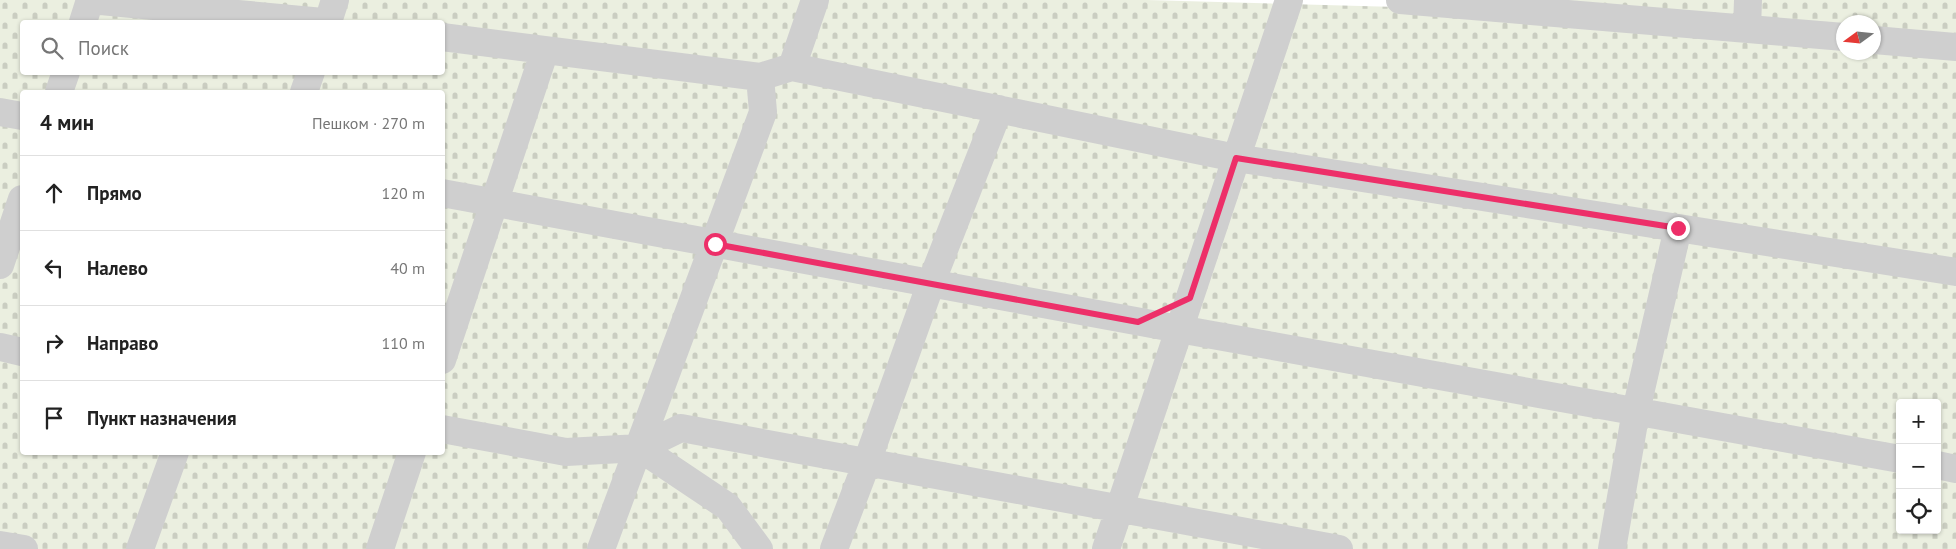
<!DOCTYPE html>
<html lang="ru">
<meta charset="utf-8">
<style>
body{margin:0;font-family:"PT Sans",sans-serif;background:#f6f6f6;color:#222}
.controls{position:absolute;right:15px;bottom:15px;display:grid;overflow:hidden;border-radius:5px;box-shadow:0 1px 4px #0004}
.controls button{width:45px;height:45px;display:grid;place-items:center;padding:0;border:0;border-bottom:1px solid #e0e0e0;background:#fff;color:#222;font:25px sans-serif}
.compass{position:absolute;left:1836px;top:15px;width:45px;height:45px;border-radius:50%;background:#fff;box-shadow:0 1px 4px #0004;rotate:255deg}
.stop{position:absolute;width:15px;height:15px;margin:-11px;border:4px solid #ed2f69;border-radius:50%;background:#fff}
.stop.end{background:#ed2f69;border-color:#fff;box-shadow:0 1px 5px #0008}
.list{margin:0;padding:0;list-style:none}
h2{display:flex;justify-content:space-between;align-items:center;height:65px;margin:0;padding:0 20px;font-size:21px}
h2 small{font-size:16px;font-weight:400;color:#767676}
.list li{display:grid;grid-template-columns:32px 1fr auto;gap:15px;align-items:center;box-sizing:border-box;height:75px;padding:0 20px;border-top:1px solid #e0e0e0}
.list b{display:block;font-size:19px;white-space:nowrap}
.list em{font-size:16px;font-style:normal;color:#767676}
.icon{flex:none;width:28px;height:28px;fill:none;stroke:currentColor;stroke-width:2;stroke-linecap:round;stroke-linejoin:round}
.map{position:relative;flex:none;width:1956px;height:549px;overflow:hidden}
.search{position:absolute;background:#fff;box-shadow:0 1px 4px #0004;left:20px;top:20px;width:425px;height:55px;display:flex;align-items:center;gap:12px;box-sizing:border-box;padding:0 18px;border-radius:5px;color:#767676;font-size:19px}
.panel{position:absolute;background:#fff;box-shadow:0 1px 4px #0004;left:20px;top:90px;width:425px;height:365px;border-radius:5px}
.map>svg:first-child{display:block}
.cemetery{fill:url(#cemetery-stones);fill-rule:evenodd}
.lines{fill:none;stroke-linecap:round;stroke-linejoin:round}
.minor{stroke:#cfcfcf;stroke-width:28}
.route{stroke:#ed2f69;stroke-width:6}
</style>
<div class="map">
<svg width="1956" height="549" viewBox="0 0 1956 549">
<defs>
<pattern id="cemetery-stones" width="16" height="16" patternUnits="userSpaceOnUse" patternTransform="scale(1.25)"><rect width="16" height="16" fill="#ebefe0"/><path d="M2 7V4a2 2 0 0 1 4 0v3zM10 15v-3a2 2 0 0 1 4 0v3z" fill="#cacdc1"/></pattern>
</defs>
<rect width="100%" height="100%" fill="#fff"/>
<!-- cemetery -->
<path class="cemetery" d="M0 0H1147L1397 7 1843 49 1844 52 1956 57V549H0ZM22 22H442V72H22ZM22 92H442V452H22ZM1900 403H1937V530H1900Z
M1438 0H1956V37L1874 32V22H1844L1843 30Z"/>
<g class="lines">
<!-- minor -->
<path class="minor" d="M1400 0 1844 37
M83 22 90 0 323 22
M328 22 335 0
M1747 29 1748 0
M442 37 760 77 792 67 1236 158 1956 272
M1874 40 1956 47
M792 67 815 0
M59 92 66 72
M304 92 311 72
M0 112 22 116
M442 193 1179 329 1900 459
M0 265 22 199
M0 347 22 352
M442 360 545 50
M442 429 566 452 640 448 681 428 1339 549
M640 448 728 507 759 549
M1937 465 1956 469
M0 545 24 549
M140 549 175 452
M380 549 412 452
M601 549 763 112 760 77
M834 549 867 462 931 283 999 109
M1106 549 1289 0
M1612 549 1636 411 1678 228"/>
</g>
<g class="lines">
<!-- route -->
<path class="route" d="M715 244 1138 322 1190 298 1236 158 1678 228"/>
</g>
</svg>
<div class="controls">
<button>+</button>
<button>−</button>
<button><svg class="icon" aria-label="locate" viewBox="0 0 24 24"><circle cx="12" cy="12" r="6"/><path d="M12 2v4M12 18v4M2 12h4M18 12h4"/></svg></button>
</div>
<svg class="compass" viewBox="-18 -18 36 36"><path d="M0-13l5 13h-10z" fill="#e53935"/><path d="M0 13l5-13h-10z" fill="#767676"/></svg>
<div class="stop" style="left:715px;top:244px"></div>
<div class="stop end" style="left:1678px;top:228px"></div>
<div class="search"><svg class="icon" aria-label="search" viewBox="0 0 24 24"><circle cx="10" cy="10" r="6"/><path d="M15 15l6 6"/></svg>Поиск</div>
<section class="panel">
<h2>4 мин<small>Пешком · 270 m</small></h2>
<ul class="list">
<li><svg class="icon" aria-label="ahead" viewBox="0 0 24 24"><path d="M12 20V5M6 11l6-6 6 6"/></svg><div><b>Прямо</b></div><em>120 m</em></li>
<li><svg class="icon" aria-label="left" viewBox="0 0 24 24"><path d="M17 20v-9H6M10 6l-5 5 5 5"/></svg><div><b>Налево</b></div><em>40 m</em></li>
<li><svg class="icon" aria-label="right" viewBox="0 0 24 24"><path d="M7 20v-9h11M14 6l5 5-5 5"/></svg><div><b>Направо</b></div><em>110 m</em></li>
<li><svg class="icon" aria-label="arrive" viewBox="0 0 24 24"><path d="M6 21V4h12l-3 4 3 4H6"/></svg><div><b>Пункт назначения</b></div></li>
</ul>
</section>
</div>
